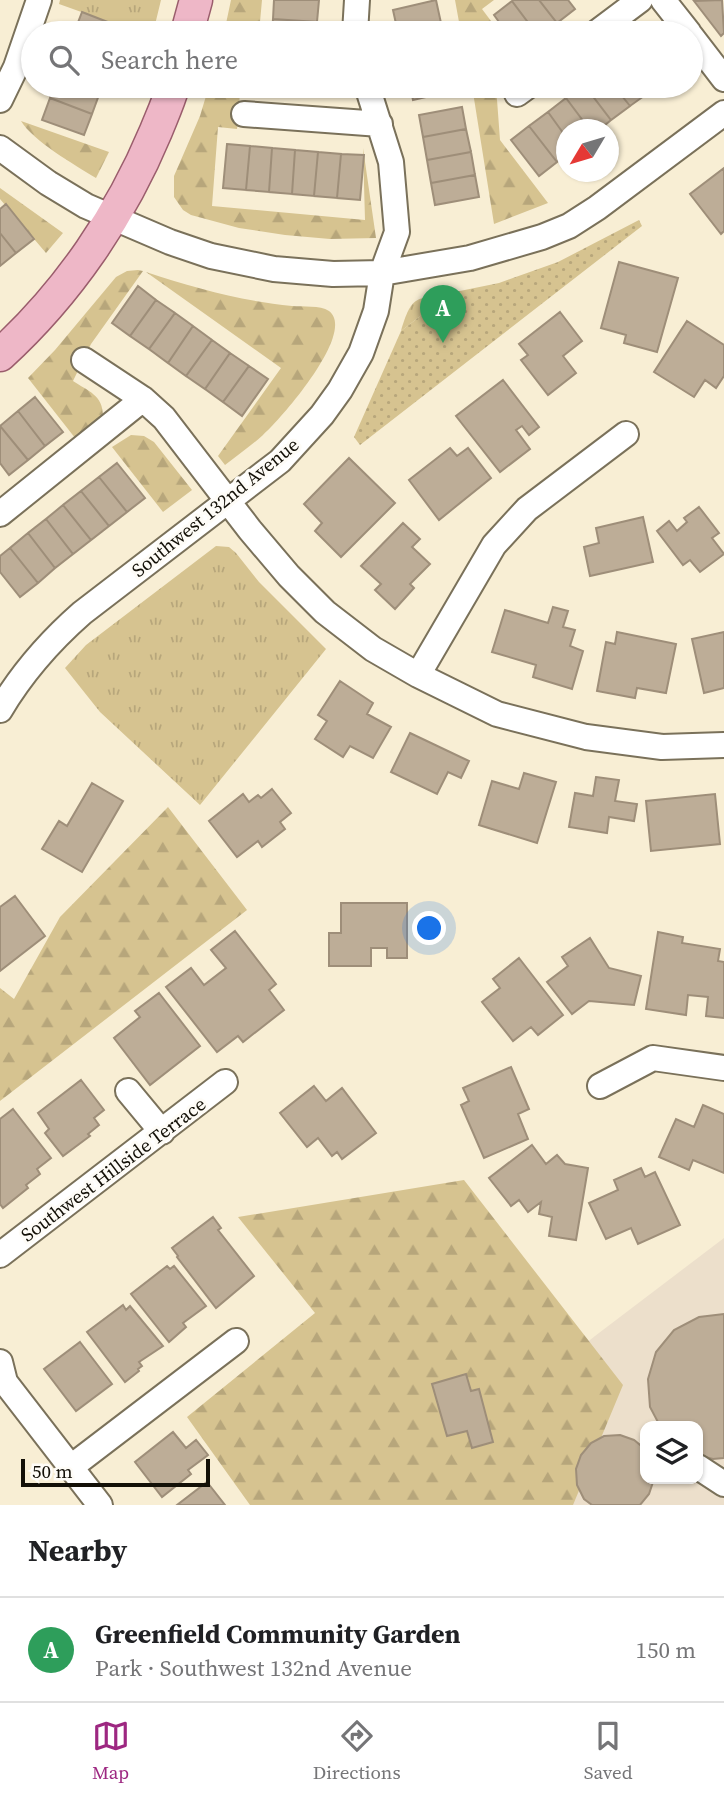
<!DOCTYPE html>
<meta charset="utf-8">
<style>
body{margin:0;font-family:"Source Serif 4",serif;background:#f2f2f2;color:#202124}
.controls{position:absolute;right:21px;bottom:21px;display:grid;overflow:hidden;border-radius:14px;box-shadow:0 2px 5px #0004}
.controls button{width:63px;height:63px;display:grid;place-items:center;padding:0;border:0;border-bottom:2px solid #e0e0e0;background:#fff;color:#202124;font:35px sans-serif}
.compass{position:absolute;left:556px;top:119px;width:63px;height:63px;border-radius:50%;background:#fff;box-shadow:0 2px 5px #0004;rotate:232deg}
.scale{position:absolute;left:21px;bottom:18px;width:189px;box-sizing:border-box;padding-left:7px;border:4px solid #131007;border-top:0;font-size:19px;line-height:24px;white-space:nowrap;color:#131007;-webkit-text-stroke:5px #fefcf7;paint-order:stroke}
.you{position:absolute;left:430px;top:929px;width:24px;height:24px;margin:-18px;border:5px solid #fff;border-radius:50%;background:#1a73e8;box-shadow:0 0 0 10px #1a73e833}
.badge{display:grid;place-items:center;width:46px;height:46px;border-radius:50%;background:#9d2781;color:#fff;font-size:23px;font-weight:700}
.pin{position:absolute;translate:-50% -58px;filter:drop-shadow(0 2px 4px #0008)}
.pin::after{content:'';position:absolute;top:37px;width:24px;height:21px;background:inherit;clip-path:polygon(0 0,100% 0,50% 100%)}
.list{margin:0;padding:0;list-style:none}
h2{display:flex;justify-content:space-between;align-items:center;height:91px;margin:0;padding:0 28px;font-size:30px}
h2 small{font-size:23px;font-weight:400;color:#757577}
.list li{display:grid;grid-template-columns:46px 1fr auto;gap:21px;align-items:center;box-sizing:border-box;height:105px;padding:0 28px;border-top:2px solid #e0e0e0}
.list b{display:block;font-size:26px;white-space:nowrap}
.list p{margin:0;font-size:23px;white-space:nowrap;color:#757577}
.list em{font-size:23px;font-style:normal;color:#757577}
.icon{flex:none;width:38px;height:38px;fill:none;stroke:currentColor;stroke-width:2;stroke-linecap:round;stroke-linejoin:round}
.map{position:relative;flex:none;width:724px;height:1505px;overflow:hidden}
.search{position:absolute;background:#fff;box-shadow:0 2px 5px #0004;left:21px;right:21px;top:21px;height:77px;display:flex;align-items:center;gap:18px;box-sizing:border-box;padding:0 24px;border-radius:38px;color:#757577;font-size:26px}
.sheet{height:196px;background:#fff}
nav{display:flex;justify-content:space-around;align-items:center;box-sizing:border-box;height:98px;border-top:2px solid #e0e0e0;background:#fff;font-size:19px;color:#757577}
nav a{display:grid;justify-items:center;gap:4px}
nav .on{color:#9d2781}
.map>svg:first-child{display:block}
.industrial{fill:#ecdfcb;fill-rule:evenodd}
.grass{fill:url(#grass-tufts)}
.forest{fill:url(#forest-firs)}
.park{fill:url(#park-dots)}
.building{fill:#bdad97;stroke:#9e8e79;stroke-width:2}
.lines{fill:none;stroke-linecap:round;stroke-linejoin:round}
.minor-casing{stroke:#7a715a;stroke-width:28}
.major-casing{stroke:#9a5d6c;stroke-width:35}
.minor{stroke:#fff;stroke-width:24}
.major{stroke:#eeb7c7;stroke-width:32}
.labels{text-anchor:middle;dominant-baseline:central;stroke-width:6;stroke-linejoin:round;paint-order:stroke}
.street-label{font-size:19px;fill:#131007;stroke:#fefcf7}
</style>
<div class="map">
<svg width="724" height="1505" viewBox="0 0 724 1505">
<defs>
<pattern id="grass-tufts" width="24" height="20" patternUnits="userSpaceOnUse" patternTransform="scale(1.75)"><rect width="24" height="20" fill="#d6c390"/><path d="M3 7l-1-3M5 7V3M7 7l1-3M15 17l-1-3M17 17v-4M19 17l1-3" fill="none" stroke="#b7a67b"/></pattern>
<pattern id="forest-firs" width="22" height="20" patternUnits="userSpaceOnUse" patternTransform="scale(1.75)"><rect width="22" height="20" fill="#d6c390"/><path d="M5 1l3.5 6h-7zM16 11l3.5 6h-7z" fill="#b7a67b"/></pattern>
<pattern id="park-dots" width="8" height="8" patternUnits="userSpaceOnUse" patternTransform="scale(1.75)"><rect width="8" height="8" fill="#d6c390"/><path d="M2 2h.1M6 6h.1" fill="none" stroke="#b7a67b" stroke-width="1.8" stroke-linecap="round"/></pattern>
</defs>
<rect width="100%" height="100%" fill="#f8eed4"/>
<!-- industrial -->
<path class="industrial" d="M724 1238V1505H559L493 1418 595 1336ZM645 1426H698V1479H645Z"/>
<!-- grass -->
<path class="grass" d="M60 0H161L153 33H140L59 4Z
M450 293 401 331C412 295 415 299 450 293Z
M216 546 229 547 236 553 259 582 326 649 200 805 100 712 65 668 86 645Z"/>
<!-- forest -->
<path class="forest" d="M231 0H262L259 33H224Z
M455 0H494L482 9 500 33H461Z
M209 86H256L255 94 240 93 237 129 218 127 212 206 365 220 363 148 376 238 330 239 285 235 239 228 191 215 183 210 174 197V176L200 116Z
M472 86H496L500 140 548 203 494 224Z
M21 121 109 152 96 178C75 165 33 141 21 121Z
M0 188 63 233 46 253 0 199Z
M138 270 143 271 91 344 73 381C88 391 103 395 103 416L79 443 28 378 55 350 116 277 127 271Z
M146 272C194 288 242 301 292 306 303 307 320 305 329 311 357 332 281 419 263 435 251 446 238 455 225 465L218 456 281 368Z
M131 435 144 436 154 442 192 490 163 512 112 447Z
M168 807 247 910 0 1101V988L14 999 60 917Z
M464 1180 623 1385 573 1505H250L187 1417 315 1313 238 1217Z"/>
<!-- park -->
<path class="park" d="M639 220 642 226 360 445 354 437 401 331 450 293 499 283 558 262Z"/>
<!-- building -->
<path class="building" d="M274 0H319L317 22 273 19Z
M436 0 441 23 398 33 393 10Z
M513 0H539L557 23 543 33H536L512 1Z
M539 0H568L575 9 557 23Z
M722 0 724 33 721 36 694 1Z
M512 1 536 33H507L494 15Z
M82 12 123 28 122 33H74Z
M273 19 317 22V33H272Z
M441 23 444 33H398Z
M55 86H82L100 92 92 114 50 98Z
M269 86H314L313 90Z
M410 86H455L456 90 413 100Z
M583 86H585L611 120 599 130H590L566 98Z
M585 86H614L630 106 611 120Z
M614 86H643L648 93 630 106Z
M50 98 92 114 84 135 42 120Z
M566 98 590 130H566V137L548 112Z
M462 107 466 129 423 137 419 115Z
M548 112 566 137V154L557 162 529 126Z
M529 126 557 162 539 176 511 140Z
M466 129 471 152 427 160 423 137Z
M227 144 250 146 246 190 223 188Z
M250 146 272 148 269 192 246 190Z
M272 148 295 150 292 194 269 192Z
M295 150 318 152 314 196 292 194Z
M318 152 341 154 337 198 314 196Z
M471 152 475 175 431 183 427 160Z
M341 154 364 155 360 200 337 198Z
M724 168V231L721 234 690 194Z
M475 175 479 197 435 205 431 183Z
M6 204 34 239 16 253 0 233V209Z
M0 233 16 253 0 266Z
M619 262 678 278 657 352 624 343 626 335 601 328Z
M138 286 156 300 130 336 112 323Z
M156 300 175 313 149 349 130 336Z
M560 312 582 341 563 356 576 373 548 395 521 360 528 355 519 344Z
M175 313 193 326 168 363 149 349Z
M687 321 724 345V376L716 388 705 380 694 397 654 372Z
M193 326 212 340 186 376 168 363Z
M212 340 230 353 205 389 186 376Z
M230 353 249 366 223 402 205 389Z
M249 366 268 379 242 416 223 402Z
M503 380 539 427 529 435 522 426 516 430 530 449 500 472 456 416Z
M35 397 63 432 45 446 18 411Z
M18 411 45 446 28 460 0 426Z
M0 426 28 460 9 475 0 463Z
M450 448 457 456 468 448 491 478 439 520 409 480Z
M349 458 395 503 341 557 315 531 322 523 304 504Z
M117 463 145 498 127 512 99 477Z
M99 477 127 512 109 526 81 491Z
M81 491 109 526 91 540 63 505Z
M63 505 91 540 73 554 46 519Z
M699 507 719 533 712 538 724 554 700 572 690 560 683 565 657 531 669 521 677 531 687 522 684 518Z
M643 517 653 562 590 576 584 547 599 543 596 528Z
M46 519 73 554 55 568 28 533Z
M403 523 420 539 412 547 430 564 410 584 414 588 395 609 375 590 381 584 361 566Z
M28 533 55 568 38 583 10 548Z
M10 548 38 583 20 597 0 572V556Z
M553 607 568 611 563 627 575 630 570 646 583 651 572 689 533 677 536 665 492 652 505 610 548 623Z
M617 632 676 644 666 693 637 688 635 698 597 691 606 642 615 644Z
M724 632V688L704 693 692 639Z
M340 681 373 703 367 714 391 727 373 758 350 746 343 757 315 739 327 721 318 715Z
M410 733 469 761 461 778 448 772 437 794 391 772Z
M524 773 556 782 537 843 479 825 492 781 519 789Z
M596 777 619 780 615 801 637 804 634 821 609 817 607 833 569 827 575 793 593 796Z
M92 783 123 801 82 872 42 849 59 821 67 826Z
M272 789 291 813 280 822 285 829 262 847 258 841 237 857 209 821 243 794 249 802 258 795 261 798Z
M715 794 720 844 651 851 646 801Z
M15 896 45 936 0 971V907Z
M341 903H407V958H387V948H371V966H329V933H341Z
M235 931 276 984 269 990 284 1010 243 1042 238 1036 217 1052 166 987 191 968 204 985 226 968 211 950Z
M658 932 683 937 682 943 720 949 718 961 724 962V1018L706 1016 708 997 688 995 686 1015 646 1009Z
M590 938 609 968 641 976 634 1005 589 1001 572 1014 547 982 568 966 562 957Z
M519 958 563 1015 538 1035 531 1027 513 1041 482 1002 500 988 493 979Z
M159 993 200 1046 150 1085 114 1038 140 1017 135 1011Z
M511 1067 529 1109 518 1114 528 1139 484 1158 461 1105 469 1101 463 1088Z
M81 1080 104 1110 94 1118 99 1125 88 1134 90 1136 63 1156 45 1133 49 1129 38 1113Z
M314 1086 326 1101 342 1088 376 1133 342 1159 337 1152 332 1156 318 1138 307 1147 280 1113Z
M703 1105 724 1114V1173L693 1160 689 1170 659 1157 676 1119 694 1127Z
M13 1109 51 1158 37 1169 40 1174 26 1185 28 1188 3 1208 0 1204V1119Z
M532 1145 546 1164 557 1155 565 1164 588 1168 576 1240 549 1236 552 1217 539 1214 541 1202 528 1212 519 1200 511 1206 489 1178Z
M641 1168 645 1177 655 1172 680 1225 638 1244 631 1228 606 1239 589 1203 618 1190 614 1180Z
M213 1217 221 1228 218 1230 254 1276 216 1308 177 1257 178 1256 172 1248Z
M167 1266 170 1269 174 1266 206 1306 183 1323 186 1327 169 1342 131 1294Z
M123 1305 126 1310 130 1306 163 1346 139 1362 142 1366 138 1369 139 1371 125 1382 87 1332Z
M724 1314V1458L713 1459 698 1455V1426H660L650 1407 648 1379 656 1352 674 1330 699 1317Z
M80 1342 112 1384 76 1411 44 1369Z
M466 1374 471 1391 479 1389 493 1442 472 1448 467 1431 447 1436 432 1384Z
M173 1432 186 1448 196 1440 208 1455 188 1470 191 1474 162 1497 135 1462Z
M620 1435 634 1440 645 1449V1479H654L649 1494 640 1505H592L584 1499 577 1485 576 1469 581 1455 591 1443 604 1436Z
M207 1482 225 1505H177Z"/>
<g class="lines">
<defs>
<path id="minor" d="M663 0 689 33
M355 33 357 0
M596 33 640 0
M691 36 724 79
M517 94 528 86
M0 100 16 67 39 0
M244 114 380 124
M0 148 48 183 86 206 170 242 211 256 274 269 333 274 382 273 470 258 542 237 569 226 597 208 724 113
M84 360 143 399 164 418 250 530 289 576 325 612 373 649 418 675 497 714 586 737 662 747 724 745
M0 514 143 399
M418 675 494 545 527 509 626 434
M0 710C22 673 49 642 82 613L280 461 322 415 340 390 361 353 376 311 382 273 397 232 391 162 367 86
M600 1086 653 1058 724 1068
M128 1091 162 1132
M0 1255 225 1082
M0 1362 5 1382 100 1505
M71 1467 236 1341
M698 1467 724 1484"/>
<path id="major" d="M187 33 196 0
M0 355C68 293 121 215 156 131 162 116 169 101 173 86"/>
</defs>
<!-- minor casing -->
<use href="#minor" class="minor-casing"/>
<!-- major casing -->
<use href="#major" class="major-casing"/>
<!-- minor -->
<use href="#minor" class="minor"/>
<!-- major -->
<use href="#major" class="major"/>
</g>
<g class="labels">
<!-- street labels -->
<g class="street-label">
<text transform="translate(215 507) rotate(-39)">Southwest 132nd Avenue</text>
<text transform="translate(113 1169) rotate(-37)">Southwest Hillside Terrace</text>
</g>
</g>
</svg>
<div class="controls">
<button><svg class="icon" aria-label="layers" viewBox="0 0 24 24"><path d="M12 4l9 5-9 5-9-5zM3 14l9 5 9-5"/></svg></button>
</div>
<svg class="compass" viewBox="-18 -18 36 36"><path d="M0-13l5 13h-10z" fill="#e53935"/><path d="M0 13l5-13h-10z" fill="#757577"/></svg>
<div class="scale">50 m</div>
<div class="you"></div>
<div class="pin badge" style="left:443px;top:343px;background:#2e9e5b">A</div>
<div class="search"><svg class="icon" aria-label="search" viewBox="0 0 24 24"><circle cx="10" cy="10" r="6"/><path d="M15 15l6 6"/></svg>Search here</div>
</div>
<section class="sheet">
<h2>Nearby<small></small></h2>
<ul class="list">
<li><span class="badge" style="background:#2e9e5b">A</span><div><b>Greenfield Community Garden</b><p>Park · Southwest 132nd Avenue</p></div><em>150 m</em></li>
</ul>
</section>
<nav>
<a class="on"><svg class="icon" aria-label="map" viewBox="0 0 24 24"><path d="M3 6l6-2 6 2 6-2v14l-6 2-6-2-6 2zM9 4v14M15 6v14"/></svg>Map</a>
<a><svg class="icon" aria-label="directions" viewBox="0 0 24 24"><path d="M12 3l9 9-9 9-9-9zM9 14v-3h6M13 9l2 2-2 2"/></svg>Directions</a>
<a><svg class="icon" aria-label="saved" viewBox="0 0 24 24"><path d="M7 4h10v16l-5-4-5 4z"/></svg>Saved</a>
</nav>
